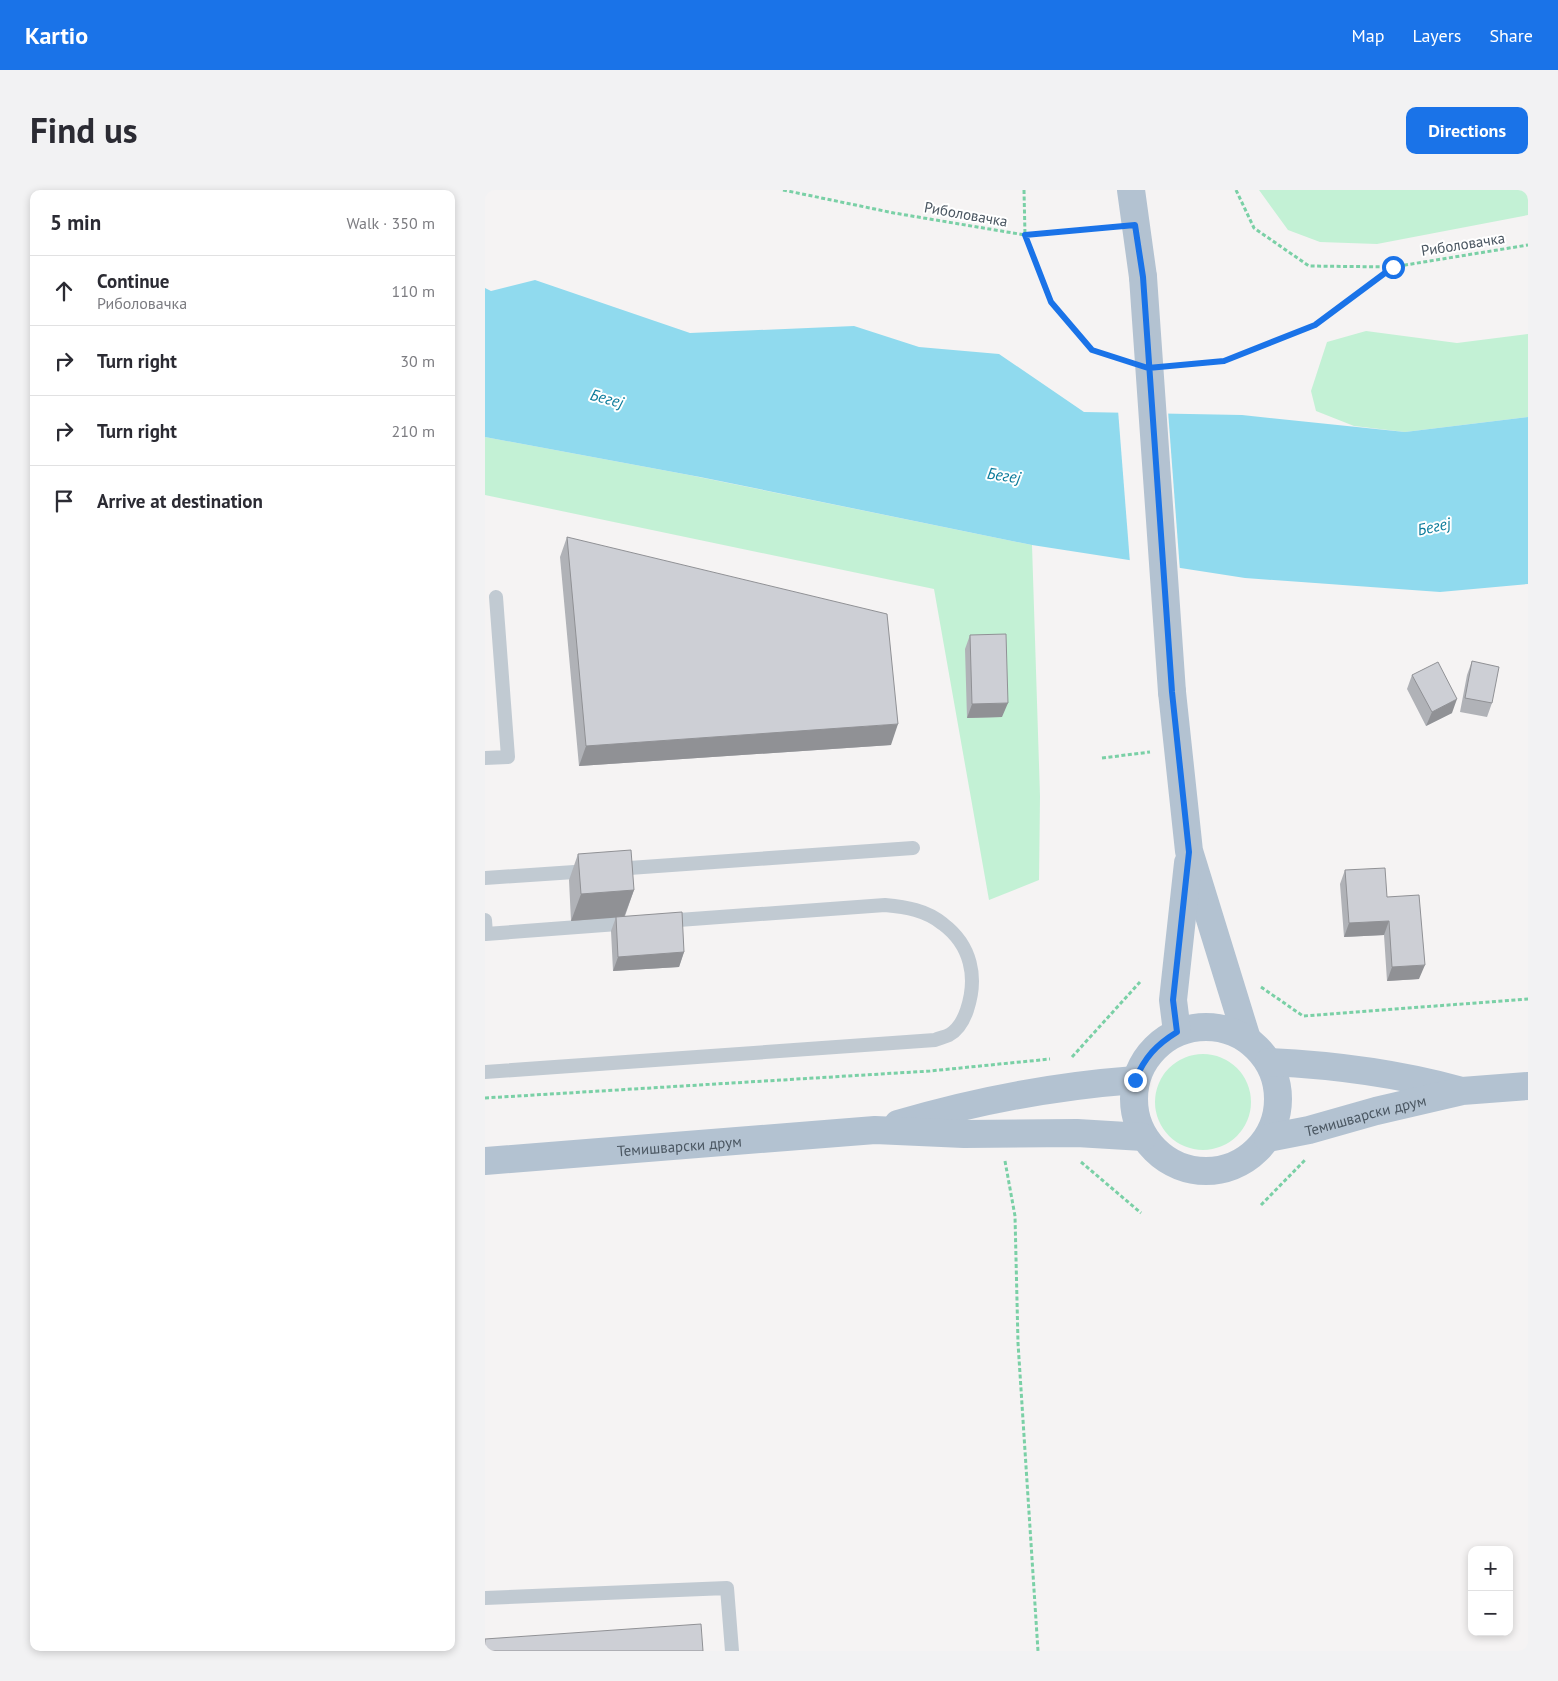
<!DOCTYPE html>
<meta charset="utf-8">
<style>
body{margin:0;font-family:"PT Sans",sans-serif;background:#f2f2f3;color:#2b2b33}
.controls{position:absolute;right:15px;bottom:15px;display:grid;overflow:hidden;border-radius:10px;box-shadow:0 2px 8px #0003}
.controls button{width:45px;height:45px;display:grid;place-items:center;padding:0;border:0;border-bottom:1px solid #e1e1e2;background:#fff;color:#2b2b33;font:25px sans-serif}
.stop{position:absolute;width:15px;height:15px;margin:-11px;border:4px solid #1a73e8;border-radius:50%;background:#fff}
.stop.end{background:#1a73e8;border-color:#fff;box-shadow:0 1px 5px #0008}
.list{margin:0;padding:0;list-style:none}
h2{display:flex;justify-content:space-between;align-items:center;height:65px;margin:0;padding:0 20px;font-size:21px}
h2 small{font-size:16px;font-weight:400;color:#7c7c81}
.list li{display:grid;grid-template-columns:32px 1fr auto;gap:15px;align-items:center;box-sizing:border-box;height:70px;padding:0 20px;border-top:1px solid #e1e1e2}
.list b{display:block;font-size:19px;white-space:nowrap}
.list p{margin:0;font-size:16px;white-space:nowrap;color:#7c7c81}
.list em{font-size:16px;font-style:normal;color:#7c7c81}
.icon{flex:none;width:28px;height:28px;fill:none;stroke:currentColor;stroke-width:2;stroke-linecap:round;stroke-linejoin:round}
.map{position:relative;flex:none;width:1043px;height:1461px;overflow:hidden;border-radius:10px}
header{display:flex;align-items:center;gap:30px;box-sizing:border-box;height:70px;padding:0 25px;background:#1a73e8;color:#fff}
header strong{font-size:24px}
nav{display:flex;gap:28px;margin-inline-start:auto;font-size:18px}
.intro{display:flex;align-items:center;justify-content:space-between;box-sizing:border-box;height:120px;padding:0 30px}
h1{margin:0;font-size:35px}
.button{padding:12px 22px;border-radius:10px;background:#1a73e8;color:#fff;font-size:18px;font-weight:700}
main{display:flex;gap:30px;padding:0 30px}
aside{flex:1;background:#fff;border-radius:10px;box-shadow:0 2px 8px #0003}
.map>svg:first-child{display:block}
.green{fill:#c3f1d5}
.water{fill:#90daee}
.pier{fill:#f5f3f3}
.lines{fill:none;stroke-linecap:round;stroke-linejoin:round}
.path{stroke:#7ad0a6;stroke-width:3;stroke-dasharray:4 2.5;stroke-linecap:butt}
.service{stroke:#c1cad2;stroke-width:14}
.primary{stroke:#b3c2d1;stroke-width:28}
.primary-bridge{stroke:#b3c2d1;stroke-width:28}
.wall{fill:#b0b2b7}
.shaded-wall{fill:#909195}
.building{fill:#cdcfd5;stroke:#909195}
.route{stroke:#1a73e8;stroke-width:6}
.labels{text-anchor:middle;dominant-baseline:central;stroke-width:4;stroke-linejoin:round;paint-order:stroke}
.street-label{font-size:15px;fill:#4a5661;stroke:#fff}
.water-label{font-size:16px;font-style:italic;fill:#0c7c9b;stroke:#fff}
</style>
<header>
<strong>Kartio</strong>
<nav><a>Map</a><a>Layers</a><a>Share</a></nav>
</header>
<div class="intro"><h1>Find us</h1><a class="button">Directions</a></div>
<main>
<aside>
<h2>5 min<small>Walk · 350 m</small></h2>
<ul class="list">
<li><svg class="icon" aria-label="ahead" viewBox="0 0 24 24"><path d="M12 20V5M6 11l6-6 6 6"/></svg><div><b>Continue</b><p>Риболовачка</p></div><em>110 m</em></li>
<li><svg class="icon" aria-label="right" viewBox="0 0 24 24"><path d="M7 20v-9h11M14 6l5 5-5 5"/></svg><div><b>Turn right</b></div><em>30 m</em></li>
<li><svg class="icon" aria-label="right" viewBox="0 0 24 24"><path d="M7 20v-9h11M14 6l5 5-5 5"/></svg><div><b>Turn right</b></div><em>210 m</em></li>
<li><svg class="icon" aria-label="arrive" viewBox="0 0 24 24"><path d="M6 21V4h12l-3 4 3 4H6"/></svg><div><b>Arrive at destination</b></div></li>
</ul>
</aside>
<div class="map">
<svg width="1043" height="1461" viewBox="0 0 1043 1461">
<rect width="100%" height="100%" fill="#f5f3f3"/>
<!-- green -->
<path class="green" d="M774 0H1043V25L892 54 835 52 803 40Z
M881 141 972 153 1043 144V227L920 242 869 236 831 221 826 201 842 152Z
M0 247 204 285 547 355 555 606 554 690 504 710 449 399 0 305Z
M670 912a48 48 0 1 1 96 0a48 48 0 1 1-96 0Z"/>
<!-- water -->
<path class="water" d="M50 90 205 143 369 136 434 157 514 164 599 222 757 225 920 242 1043 227V394L955 402 760 388 547 355 215 287 0 247V98L6 101Z"/>
<!-- pier -->
<path class="pier" d="M633 220 683 221 695 381 645 373Z"/>
<g class="lines">
<!-- path -->
<path class="path" d="M298 0 409 23 540 45 566 111 607 160 637 170
M539 0 540 45 622 37
M751 0 769 38 824 76 907 77
M692 176 739 171 830 135 908 77 1043 55
M617 568 665 562
M776 797 818 826 1043 809
M587 867 655 792
M0 908 445 881 565 869
M520 971 530 1026 533 1153 553 1461
M596 972 656 1023
M776 1015 821 969"/>
<!-- service -->
<path class="service" d="M0 568 23 567 11 407
M130 679 428 658
M0 688 104 681
M0 730 1 744 146 733
M0 882 450 850C454 848 460 847 464 845 473 840 479 829 482 820 493 787 486 755 458 734 441 720 421 717 400 715L180 731
M0 1408 242 1398 247 1461"/>
<!-- primary -->
<g class="primary">
<path d="M646 0 658 87"/>
<path d="M687 502 704 661 762 849"/>
<circle cx="721" cy="909" r="72"/>
<path d="M692 842 688 810 703 673"/>
<path d="M784 872C848 875 911 883 973 900"/>
<path d="M413 934C490 911 571 896 650 890"/>
<path id="s1" d="M783 948 824 940 891 921 977 901 1043 896"/>
<path id="s2" d="M0 971 390 940 479 944 592 943 658 947"/>
</g>
<!-- primary-bridge -->
<path class="primary-bridge" d="M658 87 687 502"/>
</g>
<!-- wall -->
<path class="wall" d="M82 347 406 555 94 576 75 367Z
M485 445 517 527 482 528 480 459Z
M987 471 1007 513 1002 527 975 522 982 485Z
M927 485 967 523 941 536 922 499Z
M93 664 149 700 140 726 199 762 194 777 128 781 126 741 131 727 86 731 84 690Z
M860 680 902 707 934 789 902 791 899 745 859 747 855 694Z"/>
<!-- shaded-wall -->
<path class="shaded-wall" d="M972 509 967 523 941 536 947 522Z
M523 513 517 527 482 528 487 514Z
M413 534 406 555 94 576 101 556Z
M149 700 139 727 86 731 96 704Z
M904 731 899 745 859 747 864 733Z
M199 762 194 777 128 781 133 767Z
M940 775 934 789 902 791 907 777Z"/>
<!-- building -->
<path class="building" d="M82 347 402 424 413 534 101 556Z
M521 444 523 513 487 514 485 445Z
M987 471 1014 477 1007 513 980 508Z
M953 472 972 509 947 522 927 485Z
M146 660 149 700 96 704 93 664Z
M900 678 902 707 934 705 940 775 907 777 904 731 864 733 860 680Z
M197 722 199 762 133 767 131 727Z
M216 1434 218 1461H0V1449Z"/>
<g class="lines">
<!-- route -->
<path class="route" d="M650 890C660 867 671 855 692 842L688 810 704 662 687 502 658 87 650 35 540 45 566 112 607 160 663 178 739 171 830 135 908 77"/>
</g>
<g class="labels">
<!-- street labels -->
<g class="street-label">
<text transform="translate(481 24) rotate(10)">Риболовачка</text>
<text transform="translate(978 54) rotate(-9)">Риболовачка</text>
<text stroke="none"><textPath href="#s1" startOffset="100">Темишварски друм</textPath></text>
<text stroke="none"><textPath href="#s2" startOffset="195">Темишварски друм</textPath></text>
</g>
<!-- water labels -->
<g class="water-label">
<text transform="translate(122 208) rotate(15)">Бегеј</text>
<text transform="translate(519 285) rotate(8)">Бегеј</text>
<text transform="translate(949 336) rotate(-12)">Бегеј</text>
</g>
</g>
</svg>
<div class="controls">
<button>+</button>
<button>−</button>
</div>
<div class="stop" style="left:908px;top:77px"></div>
<div class="stop end" style="left:650px;top:890px"></div>
</div>
</main>
